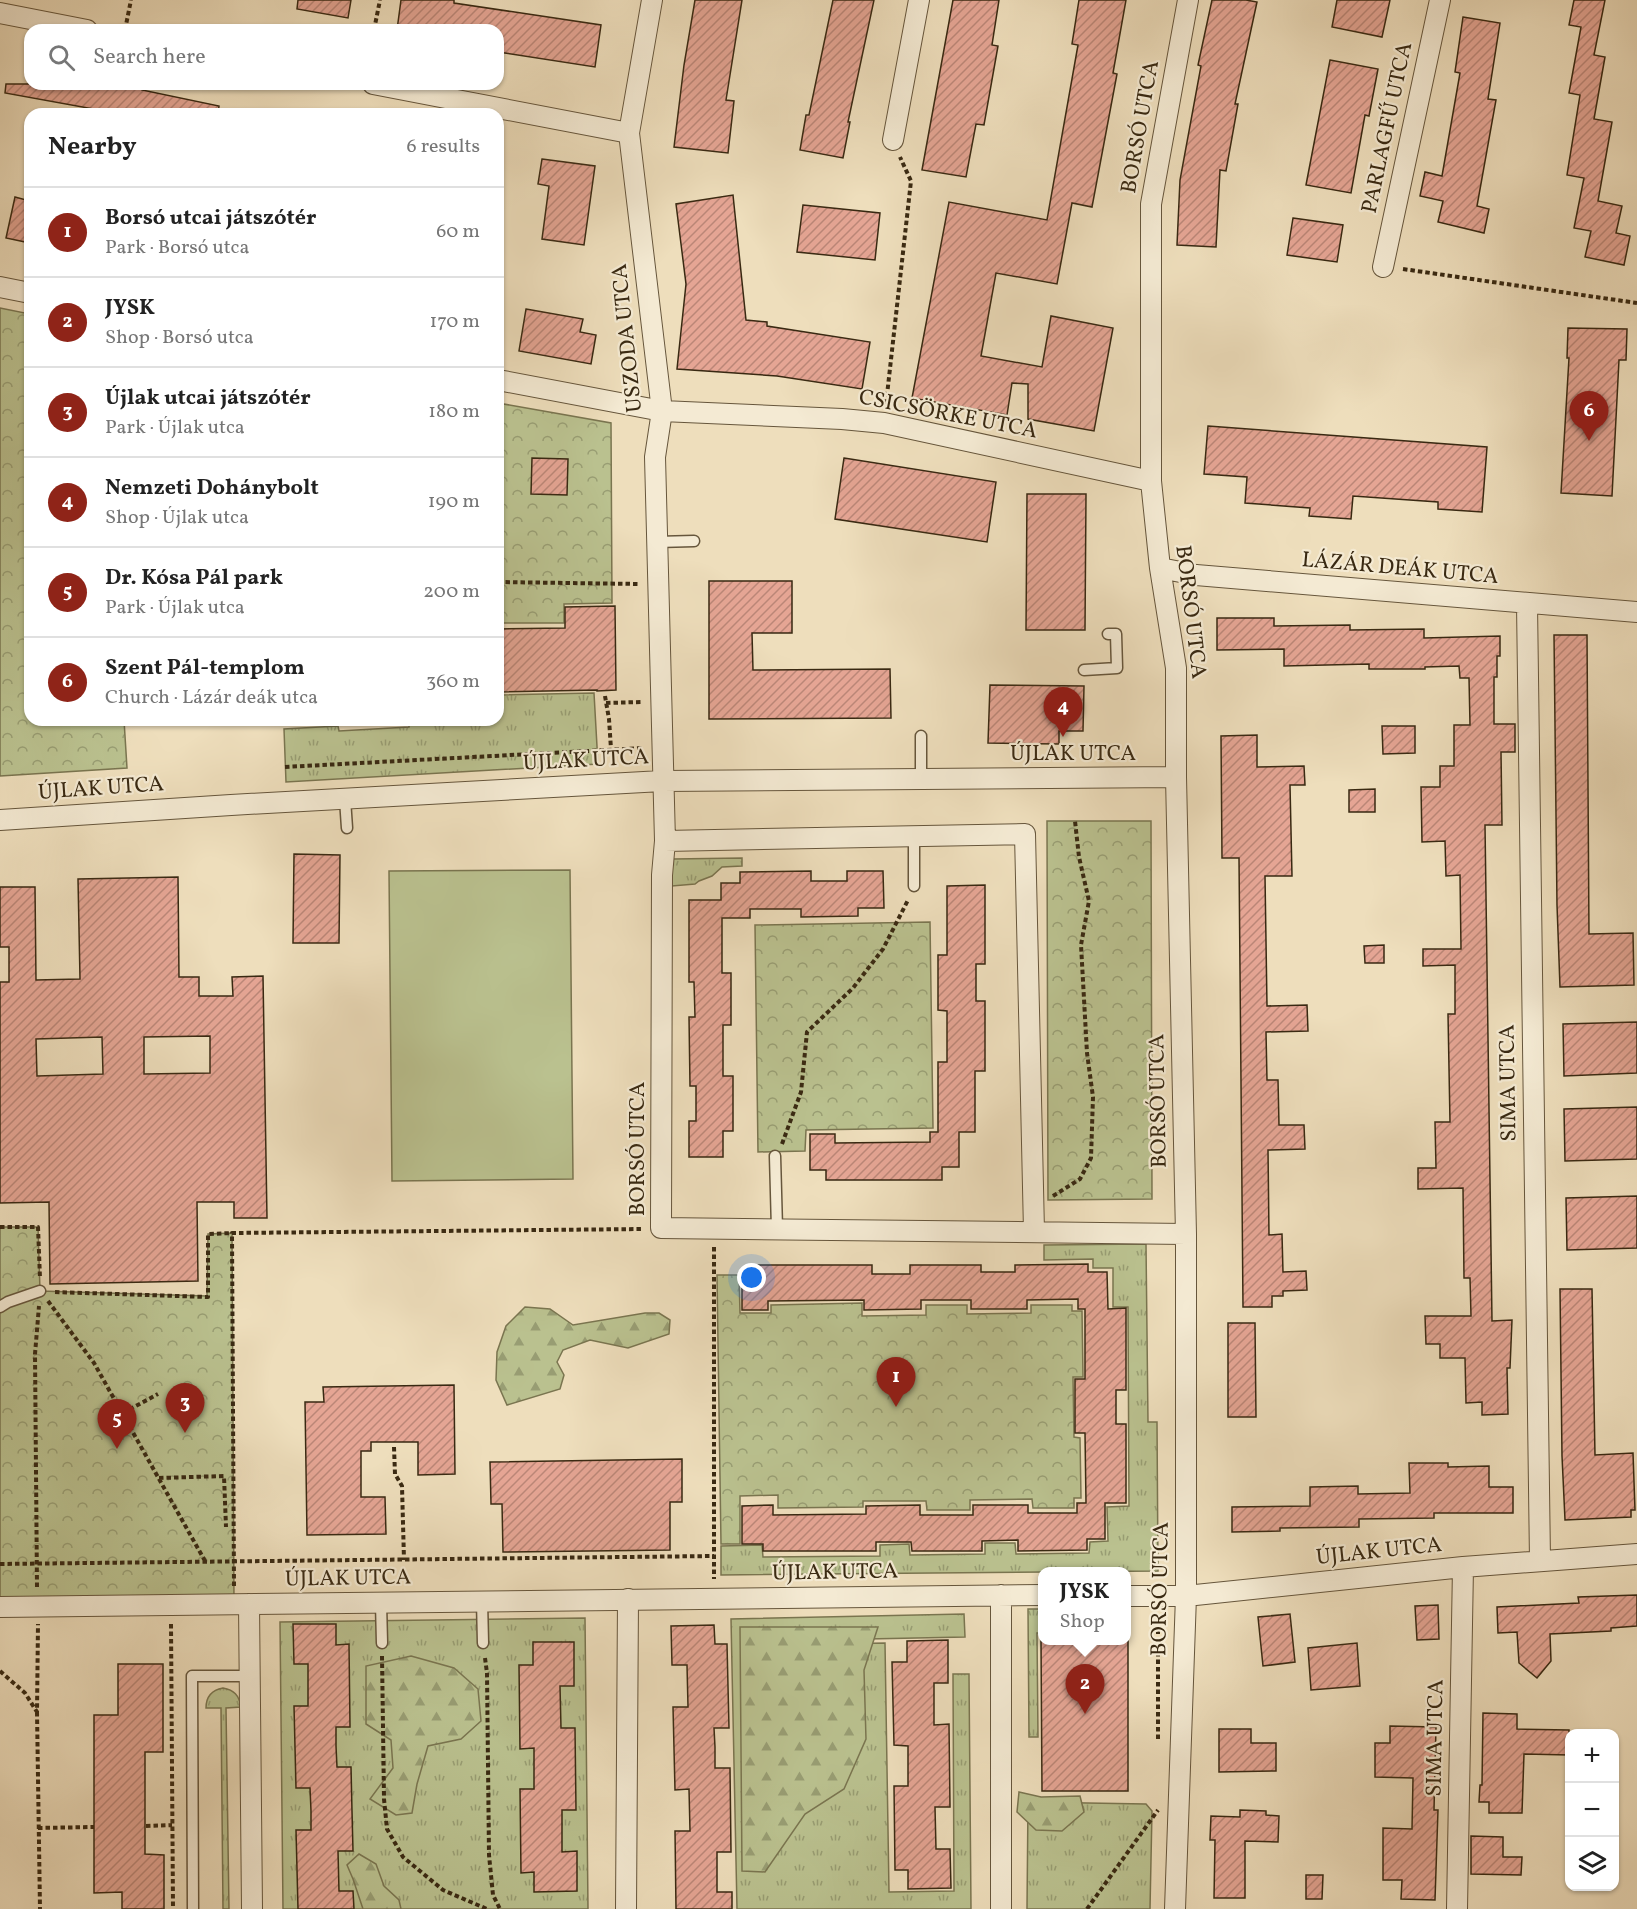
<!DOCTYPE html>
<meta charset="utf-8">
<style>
body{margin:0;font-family:Vollkorn,serif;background:#f2f2f2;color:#222}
.controls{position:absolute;right:18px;bottom:18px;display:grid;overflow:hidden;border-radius:12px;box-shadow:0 2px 4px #0004}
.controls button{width:54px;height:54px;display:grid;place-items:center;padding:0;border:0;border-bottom:2px solid #e0e0e0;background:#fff;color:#222;font:30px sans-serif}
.you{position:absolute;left:752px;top:1278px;width:21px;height:21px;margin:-15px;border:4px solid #fff;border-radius:50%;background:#1a73e8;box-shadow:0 0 0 9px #1a73e833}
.badge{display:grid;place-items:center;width:39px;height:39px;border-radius:50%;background:#8f2418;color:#fff;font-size:20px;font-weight:700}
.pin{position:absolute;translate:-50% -50px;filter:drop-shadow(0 2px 3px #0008)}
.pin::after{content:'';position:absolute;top:32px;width:21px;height:18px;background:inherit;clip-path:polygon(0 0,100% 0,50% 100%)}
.popup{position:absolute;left:1038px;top:1567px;width:93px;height:78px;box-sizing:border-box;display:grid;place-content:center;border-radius:12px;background:#fff;filter:drop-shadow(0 2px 4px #0005);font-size:20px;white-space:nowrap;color:#767676}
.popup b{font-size:22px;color:#222}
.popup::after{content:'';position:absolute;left:50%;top:100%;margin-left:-12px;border:12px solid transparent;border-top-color:#fff}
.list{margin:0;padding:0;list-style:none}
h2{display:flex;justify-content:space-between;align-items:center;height:78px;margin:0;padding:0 24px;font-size:26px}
h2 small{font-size:20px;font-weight:400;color:#767676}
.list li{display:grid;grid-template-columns:39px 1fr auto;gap:18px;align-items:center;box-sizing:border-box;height:90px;padding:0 24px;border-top:2px solid #e0e0e0}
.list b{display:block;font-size:22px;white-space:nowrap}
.list p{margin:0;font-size:20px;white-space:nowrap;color:#767676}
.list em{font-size:20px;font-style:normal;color:#767676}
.icon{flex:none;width:33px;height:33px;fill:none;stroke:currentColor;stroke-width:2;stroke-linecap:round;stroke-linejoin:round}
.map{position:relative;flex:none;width:1637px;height:1909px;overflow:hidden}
.search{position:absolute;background:#fff;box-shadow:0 2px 4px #0004;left:24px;top:24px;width:480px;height:66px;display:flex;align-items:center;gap:15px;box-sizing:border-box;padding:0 21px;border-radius:18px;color:#767676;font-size:22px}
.panel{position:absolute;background:#fff;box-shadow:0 2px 4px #0004;left:24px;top:108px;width:480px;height:618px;border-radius:18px}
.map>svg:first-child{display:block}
.grass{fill:url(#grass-tufts);stroke:#7a7550;stroke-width:1.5}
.forest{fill:url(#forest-firs);stroke:#7a7550;stroke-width:1.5}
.park{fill:url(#park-crowns);stroke:#7a7550;stroke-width:1.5}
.pitch{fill:#bac18f;stroke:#7a7550;stroke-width:1.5}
.building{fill:url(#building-hatch);stroke:#392912;stroke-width:1.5;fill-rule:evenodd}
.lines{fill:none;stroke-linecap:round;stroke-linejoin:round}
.service-casing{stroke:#66563c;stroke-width:13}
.minor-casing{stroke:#66563c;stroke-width:22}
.path{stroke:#392912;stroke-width:4;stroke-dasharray:4.5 3;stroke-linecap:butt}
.service{stroke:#f4ead3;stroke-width:10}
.minor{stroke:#f4ead3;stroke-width:20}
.labels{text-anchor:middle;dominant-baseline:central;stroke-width:4.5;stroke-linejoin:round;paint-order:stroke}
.street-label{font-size:22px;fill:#392912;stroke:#f4ead3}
</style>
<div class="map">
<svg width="1637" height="1909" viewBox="0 0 1637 1909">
<defs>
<pattern id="grass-tufts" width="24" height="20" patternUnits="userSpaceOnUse" patternTransform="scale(1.5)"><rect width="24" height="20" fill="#bac18f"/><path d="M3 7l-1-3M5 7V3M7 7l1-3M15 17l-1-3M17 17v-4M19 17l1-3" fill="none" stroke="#989d73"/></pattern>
<pattern id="forest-firs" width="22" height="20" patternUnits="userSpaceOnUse" patternTransform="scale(1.5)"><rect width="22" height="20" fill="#bac18f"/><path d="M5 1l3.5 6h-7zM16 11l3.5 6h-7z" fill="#989d73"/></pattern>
<pattern id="park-crowns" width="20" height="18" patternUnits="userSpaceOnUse" patternTransform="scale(1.5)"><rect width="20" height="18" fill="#bac18f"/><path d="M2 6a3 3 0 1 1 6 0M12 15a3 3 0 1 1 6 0" fill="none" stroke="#989d73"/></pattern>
<pattern id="building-hatch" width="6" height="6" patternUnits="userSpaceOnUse" patternTransform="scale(1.5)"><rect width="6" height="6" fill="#e5a594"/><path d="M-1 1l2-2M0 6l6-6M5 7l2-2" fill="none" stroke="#bb8677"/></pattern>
</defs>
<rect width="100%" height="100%" fill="#eedebc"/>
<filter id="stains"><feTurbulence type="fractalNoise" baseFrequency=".00333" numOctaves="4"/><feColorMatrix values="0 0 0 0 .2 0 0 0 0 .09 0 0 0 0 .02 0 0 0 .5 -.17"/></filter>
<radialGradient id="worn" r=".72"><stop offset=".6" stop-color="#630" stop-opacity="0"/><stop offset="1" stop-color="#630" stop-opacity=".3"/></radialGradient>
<!-- grass -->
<path class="grass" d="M594 693 598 764 286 782 284 729 338 726 339 731 409 727V720H498V695Z
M742 858V866L722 867 712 876 699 881 695 884 672 886 668 869 673 859Z
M1146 1244 1148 1422H1157L1158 1571 721 1575V1546L762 1545 763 1557 880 1556V1545L909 1544 910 1555 985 1554V1543H1015L1016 1554 1089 1553 1090 1542 1108 1541 1107 1507 1129 1506 1128 1307H1113V1268H1093V1259L1044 1260V1245Z
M1028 1609H1043V1633H1037L1038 1737H1029Z
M964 1614 965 1637 769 1641 771 1645 885 1643 889 1892 954 1891 953 1674H969L971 1909H737L731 1619Z
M585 1618 588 1909H283L280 1622Z
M223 1688C234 1690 239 1695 241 1707L226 1708 229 1909H223L221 1708H206C206 1696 212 1690 223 1688Z
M1028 1802 1146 1804 1152 1811 1150 1909H1027Z"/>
<!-- forest -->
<path class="forest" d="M525 1307 550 1309 573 1325 645 1313H659L670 1320 669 1334 628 1348 590 1340 563 1350 557 1362 564 1375 560 1389 507 1405 496 1380 497 1352 506 1326Z
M740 1627H878L864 1670 866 1739 844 1789 805 1814 765 1872 742 1871Z
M411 1656 454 1668 478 1689 481 1721 461 1739 428 1746 417 1784 412 1813 396 1815 370 1799 393 1768 391 1740 366 1724V1666Z
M1019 1792 1041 1797 1080 1796 1084 1812 1062 1831 1036 1830 1017 1812Z
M359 1854 376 1864 384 1886 399 1900 401 1909H363L353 1879 347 1865Z"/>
<!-- park -->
<path class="park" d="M0 308 30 314V720H124L127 768 0 776Z
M498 403 611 423 612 603 564 604V623H502L503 588H498Z
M1047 821H1151L1152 1199 1048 1200Z
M930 922 933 1128 806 1130 805 1151 758 1152 755 925Z
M0 1227H38L40 1291 207 1296 208 1234 232 1233 234 1604 0 1607Z
M717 1275H739L740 1313H771V1305L862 1303V1316L926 1315V1305H967V1314L1031 1313V1305H1072V1311H1082L1083 1377H1073L1074 1437 1080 1438 1081 1498H1074V1508H1033L1032 1499 970 1500V1510H927L926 1501H863V1507L778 1508V1495L740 1496V1544H721Z"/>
<!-- pitch -->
<path class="pitch" d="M570 870 573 1179 392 1181 389 871Z"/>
<!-- building -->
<path class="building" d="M298 0H351L348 18 297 9Z
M401 0H454V3L601 25 595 67 498 52V30H397Z
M695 0H742L726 100 734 101 728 153 674 147 684 65Z
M833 0H874L848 122H850L843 158 800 150 806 115H809Z
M953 0H999L992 45 998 46 984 125 976 124 966 177 922 170Z
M1079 0H1126L1113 73 1117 74 1092 207 1072 203 1057 284 996 273 981 356 1042 367 1051 316 1113 328 1094 431 1028 419V384L1012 383 1007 415 912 398 949 202 1047 220 1078 45 1072 44Z
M1212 0H1246L1257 2 1235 104H1238L1226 171 1220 170 1216 247 1177 245 1180 180 1201 66 1198 65Z
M1337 0H1390L1382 37 1332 27Z
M1574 0H1605L1594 55 1605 57 1594 119 1612 122 1598 201 1622 206 1616 233 1630 236 1624 265 1585 257 1591 231 1574 228 1584 178 1567 175 1580 95 1569 93 1581 27 1569 25Z
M1463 17 1500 23 1488 99 1496 100 1477 206 1489 209 1484 233 1438 222 1443 201 1420 196 1425 172 1442 176 1460 73 1455 72Z
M1330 60 1378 69 1369 116 1365 115 1351 193 1306 185Z
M6 84H143L142 90 219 106 218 114H121L5 93Z
M542 159 595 166 584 245 542 239 549 186 538 184Z
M733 195 746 320 767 322V326L870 342 862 389 777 376 677 369 686 284 676 204Z
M15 197 30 201V243L6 238Z
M803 205 880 213 875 260 797 252Z
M1293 218 1343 225 1337 262 1287 255Z
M526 309 583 319 580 332 596 335 591 364 519 351Z
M1568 328 1627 329 1626 360H1619L1612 496 1561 493 1569 358H1567Z
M1208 426 1487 447 1482 512 1438 509V502L1353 496 1351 519 1309 516 1310 508 1245 503 1247 477 1204 474Z
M532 458 568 459 567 495 531 494Z
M844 458 996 482 987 542 835 519Z
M1027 494H1086L1085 630H1026Z
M709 581H792V633H752L753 670 890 669 891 718 709 719Z
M615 606 616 690 597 691V690L498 692V629L565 628V607Z
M1217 618H1274V626L1350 625V630L1424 629V638L1500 636V656H1497V677H1494V724H1515V752H1501L1502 825H1485L1492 1321 1512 1320 1510 1368H1507L1508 1414 1482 1415V1402L1466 1403 1465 1358H1440V1344H1426L1425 1316H1471L1470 1278H1464L1463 1188 1418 1189V1168H1436L1435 1122H1450L1448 1014H1455V965L1423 966V949H1461L1460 875 1446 876 1445 841 1422 842 1421 787H1440V766H1454V725H1470L1469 678H1460L1459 666 1425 667V669H1369V664L1284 666V649L1217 650Z
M1554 635H1587L1589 934 1633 933 1634 985 1560 987 1557 905Z
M990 685 1084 686 1083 731H1059V744L988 743Z
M1382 726H1415V753L1383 754Z
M1257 735V767L1304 766 1305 785H1290L1292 876H1265L1267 1006 1307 1005 1308 1031 1266 1032 1267 1080H1278L1279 1125H1304L1305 1149 1268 1150 1269 1235 1282 1234 1283 1272 1306 1271 1307 1290 1283 1291V1296H1272V1307H1243L1239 858H1222L1221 736Z
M1375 789V812H1349V790Z
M294 854 340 855 339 943H293Z
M811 871V881H847V871H883L884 908H858V916L801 917V909H750V918H722V973H731V1025H723V1076H733V1131H723V1157H689V1121H696V1086H690L689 1017H695L694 982H689V900H721V883H740V872Z
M178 877 179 977H199V996H233L232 977 263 976 267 1218H234V1202H197L198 1281 50 1284 49 1202 0 1203V982H9V947H0V887H35L36 980 80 979 78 879ZM210 1036V1073L144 1074V1037ZM102 1037 103 1074 37 1076 36 1039Z
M985 885V964H976V1001H985V1071H975V1132H959V1167H942V1180H826V1170H810V1134H835V1143L930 1142V1132H938V1062H947V1011L938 1010V955H947V886Z
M1384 945V963H1365L1364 946Z
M1637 1022V1073L1564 1076 1563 1024Z
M1637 1107V1159L1565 1161 1564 1109Z
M1637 1196V1248L1567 1250 1566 1198Z
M1088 1264V1272H1107L1108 1309 1126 1308V1390H1116V1424H1126V1503H1105V1539H1087V1550L1018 1551V1540L982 1541V1551H912L911 1542H876V1551H763V1544H742V1506L773 1505V1515L866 1514V1506L920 1505V1515H973V1505H1028V1513H1077V1503H1086L1085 1433H1075V1379H1085V1309H1078V1299L1027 1300V1309H971V1300H921V1309L864 1310V1300L768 1301V1310H742V1276L757 1275V1265H872V1274H910V1265H981V1272H1015V1265Z
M1560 1289H1592L1595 1455 1633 1453 1635 1510H1631V1517L1565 1520 1562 1456Z
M1228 1323H1255L1256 1417H1228Z
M454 1385 455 1474 418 1475V1442H371V1451H361V1497H385L386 1534 307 1535 305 1402H324L323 1387Z
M682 1459V1502H670V1550L503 1552 502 1504H491L490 1462Z
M1409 1463H1448V1467L1489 1466V1487H1513V1513H1434V1518L1359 1519V1527L1280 1528V1531L1232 1532V1507L1310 1506V1487L1358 1486V1494L1410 1493Z
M1637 1595V1626L1611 1628V1631L1550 1634 1551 1661 1537 1678 1519 1663 1517 1632 1498 1633 1497 1607 1579 1603 1578 1597Z
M1438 1605 1439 1639 1417 1640 1415 1606Z
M1290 1614 1295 1662 1263 1666 1258 1617Z
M293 1624H336V1645L349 1644 350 1727H336V1746L337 1767H351L352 1811 353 1851H338L339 1891H353L354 1909H298L296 1830H311V1811L310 1788H296L294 1706H308V1664H294Z
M714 1625 715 1644H727L729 1728H714L715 1747V1768H730L731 1852H717V1892H732V1909H676L675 1831H690L689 1789 675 1790 673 1707H688L687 1665H672L671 1626Z
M948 1640V1683H934V1725L949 1724 950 1807H935L936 1849H950L951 1888 908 1889V1870H895L894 1786H908V1746L894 1745 892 1662H907V1641Z
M1041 1641H1128V1791H1042Z
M533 1642H574V1686H560L561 1728H575L576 1810H562V1852L577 1851V1891L534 1892V1872L521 1873 520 1789H534V1748L520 1749 519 1665H533Z
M1357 1643 1360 1686 1311 1690 1308 1648Z
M118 1664H163V1752H145V1854L164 1855V1909H122V1892L94 1893V1715H118Z
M1483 1713 1517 1714V1729L1569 1730V1755L1524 1754 1522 1813H1489V1802H1479L1480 1785H1482Z
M1390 1726 1436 1727 1434 1810H1438L1435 1900 1401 1899 1402 1880H1383V1828L1412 1829 1413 1778 1375 1777V1743H1390Z
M1219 1729H1251V1743H1276V1771L1219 1772Z
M1240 1810 1266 1811V1815L1279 1816 1278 1842 1245 1841V1898H1214L1215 1840H1210L1211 1816 1240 1817Z
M1471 1836 1503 1837V1857H1522L1521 1875 1471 1874Z
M1306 1875H1323L1322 1899H1306Z"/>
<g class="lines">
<defs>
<path id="service" d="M657 542 694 541
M1084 670 1117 668 1116 634H1108
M921 779V736
M345 799 347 828
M914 836V886
M775 1156 777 1229
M0 1307 8 1302 40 1291
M482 1601 483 1643
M381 1603 382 1643
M193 1909 192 1676H249"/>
<path id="minor" d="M652 0 629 133 662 411 655 457 665 841 662 875 661 1228 1186 1234
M0 13 87 30
M373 84 629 133
M893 140 919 0
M1383 267 1440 0
M0 287 30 293
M498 380 662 411 842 419 884 423 1151 481
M1160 568 1196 575 1637 612
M1527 604 1540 1561
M0 820 231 805 662 781 1176 777
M665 841 1025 834 1034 1231
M1127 1596H1186L1463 1567 1637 1554
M249 1604 252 1909
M0 1607 1043 1595
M626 1909 628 1599
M1001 1909V1595
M1175 1909 1186 1596V1234L1176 777V668L1160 568 1151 481V204L1188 0
M1457 1909 1463 1567"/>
</defs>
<!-- service casing -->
<use href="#service" class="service-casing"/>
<!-- minor casing -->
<use href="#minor" class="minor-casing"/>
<!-- path -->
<path class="path" d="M125 30 131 0
M374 30 380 0
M1403 269 1637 303
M886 404 911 181 900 157
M498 582 639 584
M605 696 609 719 611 749
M606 703 641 702
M285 767 644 748
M782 1144 801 1092 807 1032 853 988 883 949 908 900
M1053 1196 1080 1179 1091 1158 1093 1097 1087 1053 1081 945 1089 901 1079 857 1075 821
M0 1227H38L40 1278
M714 1247V1579
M55 1292 208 1297V1234L232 1233
M48 1301 94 1363 205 1561
M123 1413 158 1394
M394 1447 395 1474 402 1486 404 1560
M159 1478 224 1476 226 1527
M0 1564 714 1556
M234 1586 232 1233 643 1229
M37 1587 35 1354 39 1306
M171 1624 173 1909
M382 1656 384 1799 387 1829 403 1857 443 1890 487 1909
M485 1658 487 1673 489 1855 493 1895 500 1909
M0 1671 25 1693 37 1712 38 1624
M37 1712 40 1909
M1158 1739V1615
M146 1826 172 1825
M38 1828 94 1827
M1087 1909 1158 1810"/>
<!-- service -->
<use href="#service" class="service"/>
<!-- minor -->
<use href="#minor" class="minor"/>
</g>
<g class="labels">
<!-- street labels -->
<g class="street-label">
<text transform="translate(1141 127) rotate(-80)">BORSÓ UTCA</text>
<text transform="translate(1388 128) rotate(-78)">PARLAGFŰ UTCA</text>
<text transform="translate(628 338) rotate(-96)">USZODA UTCA</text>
<text transform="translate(948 415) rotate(11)">CSICSÖRKE UTCA</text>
<text transform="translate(1400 569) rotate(5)">LÁZÁR DEÁK UTCA</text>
<text transform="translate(1190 612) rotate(83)">BORSÓ UTCA</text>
<text x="1073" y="754">ÚJLAK UTCA</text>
<text transform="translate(586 761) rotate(-3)">ÚJLAK UTCA</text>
<text transform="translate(101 789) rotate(-4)">ÚJLAK UTCA</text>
<text transform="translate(1509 1083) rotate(-91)">SIMA UTCA</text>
<text transform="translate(1159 1101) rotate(-91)">BORSÓ UTCA</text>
<text transform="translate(638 1149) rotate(-90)">BORSÓ UTCA</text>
<text transform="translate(1379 1552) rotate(-6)">ÚJLAK UTCA</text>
<text transform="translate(835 1573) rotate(-1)">ÚJLAK UTCA</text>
<text transform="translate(348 1579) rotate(-1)">ÚJLAK UTCA</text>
<text transform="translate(1161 1589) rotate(-89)">BORSÓ UTCA</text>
<text transform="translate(1436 1738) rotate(-89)">SIMA UTCA</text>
</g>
</g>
<rect width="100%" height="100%" filter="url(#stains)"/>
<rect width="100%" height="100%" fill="url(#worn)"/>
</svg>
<div class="controls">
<button>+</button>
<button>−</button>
<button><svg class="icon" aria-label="layers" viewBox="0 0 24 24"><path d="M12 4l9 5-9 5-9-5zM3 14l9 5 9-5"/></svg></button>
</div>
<div class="you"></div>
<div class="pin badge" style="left:896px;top:1407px">1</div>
<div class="pin badge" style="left:1085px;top:1714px">2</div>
<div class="popup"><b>JYSK</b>Shop</div>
<div class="pin badge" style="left:185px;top:1433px">3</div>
<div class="pin badge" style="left:1063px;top:737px">4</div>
<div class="pin badge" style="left:117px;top:1449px">5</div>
<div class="pin badge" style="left:1589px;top:441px">6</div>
<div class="search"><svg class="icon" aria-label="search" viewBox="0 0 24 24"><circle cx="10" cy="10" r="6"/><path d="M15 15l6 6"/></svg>Search here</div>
<section class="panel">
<h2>Nearby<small>6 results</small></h2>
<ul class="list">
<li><span class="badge">1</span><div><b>Borsó utcai játszótér</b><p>Park · Borsó utca</p></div><em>60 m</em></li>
<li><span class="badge">2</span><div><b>JYSK</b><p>Shop · Borsó utca</p></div><em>170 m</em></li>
<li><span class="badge">3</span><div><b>Újlak utcai játszótér</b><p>Park · Újlak utca</p></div><em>180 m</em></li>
<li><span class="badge">4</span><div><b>Nemzeti Dohánybolt</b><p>Shop · Újlak utca</p></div><em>190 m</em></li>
<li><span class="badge">5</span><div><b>Dr. Kósa Pál park</b><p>Park · Újlak utca</p></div><em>200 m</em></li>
<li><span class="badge">6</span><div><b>Szent Pál-templom</b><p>Church · Lázár deák utca</p></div><em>360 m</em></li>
</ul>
</section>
</div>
